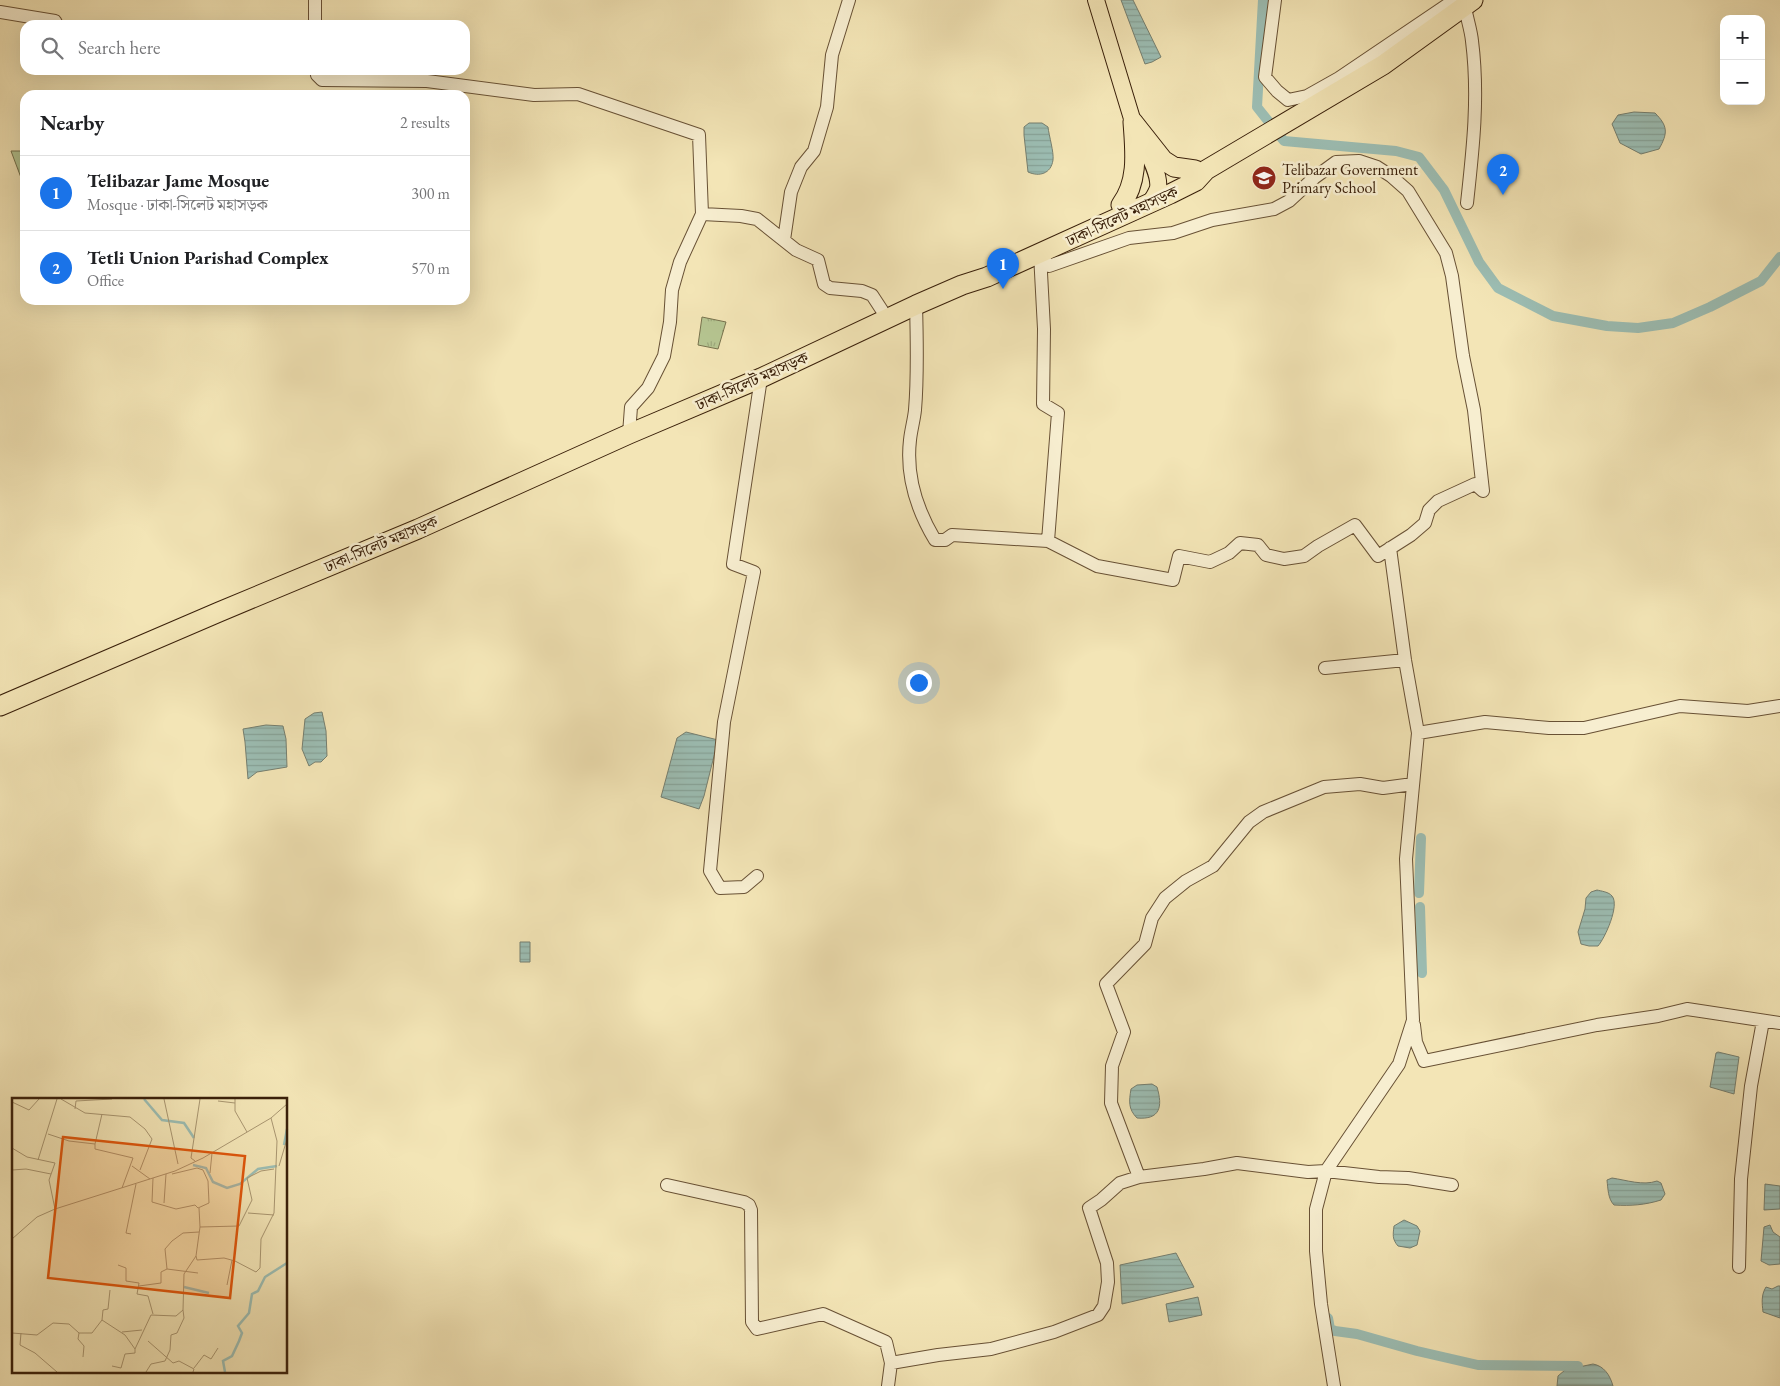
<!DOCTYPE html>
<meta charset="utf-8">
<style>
body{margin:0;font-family:"EB Garamond","Noto Serif Bengali",serif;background:#f2f2f2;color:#202124}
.controls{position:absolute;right:15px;top:15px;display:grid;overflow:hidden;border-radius:10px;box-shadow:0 5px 20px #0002}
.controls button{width:45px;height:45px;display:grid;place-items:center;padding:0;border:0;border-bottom:1px solid #e0e0e0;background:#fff;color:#202124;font:25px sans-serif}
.you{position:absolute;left:918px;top:682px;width:18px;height:18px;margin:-12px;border:4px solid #fff;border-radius:50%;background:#1a73e8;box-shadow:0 0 0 8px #1a73e833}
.badge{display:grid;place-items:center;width:32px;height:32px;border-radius:50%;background:#1a73e8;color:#fff;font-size:16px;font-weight:700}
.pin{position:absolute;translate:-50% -41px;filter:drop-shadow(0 1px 2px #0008)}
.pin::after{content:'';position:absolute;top:26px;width:18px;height:15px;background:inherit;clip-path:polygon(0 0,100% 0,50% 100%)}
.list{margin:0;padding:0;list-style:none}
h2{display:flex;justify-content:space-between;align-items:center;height:65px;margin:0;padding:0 20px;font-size:21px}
h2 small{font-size:16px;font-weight:400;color:#757577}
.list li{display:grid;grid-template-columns:32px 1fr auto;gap:15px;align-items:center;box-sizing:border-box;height:75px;padding:0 20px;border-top:1px solid #e0e0e0}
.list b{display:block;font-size:19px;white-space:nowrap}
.list p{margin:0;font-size:16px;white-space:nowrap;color:#757577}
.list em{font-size:16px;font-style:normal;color:#757577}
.icon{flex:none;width:28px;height:28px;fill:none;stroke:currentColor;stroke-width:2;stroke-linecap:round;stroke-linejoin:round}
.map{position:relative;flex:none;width:1780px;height:1386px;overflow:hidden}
.search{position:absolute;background:#fff;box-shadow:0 5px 20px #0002;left:20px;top:20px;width:450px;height:55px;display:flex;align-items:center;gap:12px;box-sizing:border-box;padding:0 18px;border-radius:15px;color:#757577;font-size:19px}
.panel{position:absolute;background:#fff;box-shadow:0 5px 20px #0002;left:20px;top:90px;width:450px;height:215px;border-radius:15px}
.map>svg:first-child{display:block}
.grass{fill:url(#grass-tufts);stroke:#78734e}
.water{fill:url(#water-rules);stroke:#757f70}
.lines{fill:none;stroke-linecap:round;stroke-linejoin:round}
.canal{stroke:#9cbeb4;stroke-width:10}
.minor-casing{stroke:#685135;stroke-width:14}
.major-casing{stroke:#3a200a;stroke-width:18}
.highway-casing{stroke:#3a200a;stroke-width:21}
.minor{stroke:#f7eed0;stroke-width:12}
.major{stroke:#f3e5b6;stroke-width:16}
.highway{stroke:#f3e5b6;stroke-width:19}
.labels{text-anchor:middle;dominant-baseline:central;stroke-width:5;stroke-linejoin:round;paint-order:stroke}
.poi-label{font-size:16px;fill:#3a200a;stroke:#f7eed0;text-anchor:start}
.street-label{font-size:16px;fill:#3a200a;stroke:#f7eed0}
.inset-river{fill:none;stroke:#9cbeb4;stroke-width:2.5}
.inset-road{fill:none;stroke:#a99671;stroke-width:1}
.view{fill:#df560c;fill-opacity:0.15;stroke:#df560c;stroke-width:2.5}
.inset-edge{fill:none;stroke:#3a200a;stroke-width:2.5}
</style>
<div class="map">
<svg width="1780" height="1386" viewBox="0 0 1780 1386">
<defs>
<pattern id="grass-tufts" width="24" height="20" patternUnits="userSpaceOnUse" patternTransform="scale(1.25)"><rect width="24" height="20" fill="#b6c692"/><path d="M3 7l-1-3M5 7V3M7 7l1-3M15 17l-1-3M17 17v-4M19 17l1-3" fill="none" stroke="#9daa7d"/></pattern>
<pattern id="water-rules" width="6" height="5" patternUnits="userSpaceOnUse" patternTransform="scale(1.25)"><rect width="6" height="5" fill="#9cbeb4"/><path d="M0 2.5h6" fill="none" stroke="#87a399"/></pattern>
</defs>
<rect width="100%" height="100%" fill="#f3e5b6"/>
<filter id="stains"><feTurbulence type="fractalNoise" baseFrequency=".004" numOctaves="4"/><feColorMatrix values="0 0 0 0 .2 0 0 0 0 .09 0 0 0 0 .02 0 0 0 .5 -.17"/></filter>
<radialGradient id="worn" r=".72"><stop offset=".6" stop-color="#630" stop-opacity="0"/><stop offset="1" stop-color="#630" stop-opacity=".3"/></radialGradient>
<!-- grass -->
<path class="grass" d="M11 151H25V183H23Z
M702 317 726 322 718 349 698 345Z"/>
<!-- water -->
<path class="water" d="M1121 0H1133L1161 57 1152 62 1145 64Z
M1634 112 1655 113C1668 126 1668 133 1659 149L1641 154 1620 143 1612 124 1618 115Z
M1029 123H1042L1048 127C1049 136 1054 152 1053 160 1051 174 1039 177 1028 172L1024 135V127Z
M322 712 326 731 327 756 321 762H315L309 766 302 749 305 719 314 713Z
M266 725 283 726 286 739 287 767 257 772 248 779 245 742 243 729Z
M686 732 718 740 704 796 699 809 661 797 677 738Z
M1597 890C1601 891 1609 892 1612 896 1620 905 1605 938 1598 946H1589L1581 944 1578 932 1585 909 1586 898 1591 892Z
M520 942H530V962H520Z
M1718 1052 1739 1057 1734 1094 1710 1087 1716 1053Z
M1152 1084 1157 1087C1163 1107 1160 1120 1137 1118 1128 1109 1129 1101 1131 1089L1137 1085Z
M1612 1178C1626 1180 1643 1186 1657 1181L1661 1183 1665 1194 1661 1200C1645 1205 1631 1206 1614 1205 1608 1199 1608 1189 1607 1180Z
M1765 1184 1780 1186V1209L1764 1210Z
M1404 1220 1417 1226 1420 1231 1417 1245 1410 1248 1398 1246C1392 1239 1393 1235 1394 1226Z
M1770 1225 1773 1232 1780 1237V1264L1769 1265 1761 1261 1764 1227Z
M1176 1253 1194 1287 1122 1304 1120 1265Z
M1778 1286H1780V1318L1763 1312C1762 1303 1761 1295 1766 1287L1772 1289Z
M1198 1297 1202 1315 1169 1322 1166 1304Z
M1593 1364C1604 1366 1610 1375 1613 1386H1557L1558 1376 1565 1370Z"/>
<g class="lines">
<!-- canal -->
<path class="canal" d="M1263 0 1257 107 1284 141 1396 151 1419 157 1444 190 1479 262 1498 288 1553 316 1607 326 1638 328 1673 323 1710 307 1761 281 1780 257
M1419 893 1421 838
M1420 907 1422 973
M1328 1318 1330 1329 1335 1331 1357 1334 1417 1351 1478 1365 1578 1366"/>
<defs>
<path id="minor" d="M1275 0 1265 77 1277 91 1288 100 1307 96 1339 78 1450 3 1458 0
M1465 7C1467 19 1471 30 1472 41 1479 96 1473 149 1467 203
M0 12 55 21 57 25
M315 25V0
M316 70 317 75 322 80 427 81 534 95 578 94 699 135 702 214 680 262 672 290 670 322 664 356 648 388 631 407 629 434
M702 214 741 216 757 219 796 250 818 260 824 284 830 288 862 291 872 295 887 318
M784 240 791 192 801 167 814 151 827 107 832 55 849 0
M1040 254 1044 329 1043 404 1058 413 1048 541
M916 305C917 340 918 375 915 410 914 420 911 430 910 440 906 475 917 510 935 540H945L952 535 1048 541 1097 566 1173 580 1179 556 1210 562 1229 553 1240 543 1258 545 1266 555 1284 559 1304 556 1318 546 1355 525 1378 556 1411 535 1425 523 1429 510 1438 501 1475 484 1483 491 1474 410 1463 356 1452 276 1446 253 1408 191 1391 176 1377 167 1359 161 1336 162 1314 178 1289 201 1274 209 1212 220 1173 233 1129 238 1049 266 1040 254
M1390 548 1405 660 1418 733
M1325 668 1405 660
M757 876 744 887 720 888 710 871 724 722 754 572 733 564 761 378
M1414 1025 1416 1042 1424 1061 1597 1025 1658 1016 1687 1009 1780 1023
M1139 1177 1111 1103 1112 1066 1124 1032 1106 984 1145 944 1152 918 1165 898 1186 881 1213 866 1249 822 1263 812 1324 787 1360 784 1383 788 1413 784
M667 1185 744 1202 749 1205 751 1210 752 1322 757 1329 823 1314 886 1342 891 1363 888 1386
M1739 1267 1741 1179 1751 1086 1763 1021
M891 1363 938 1355 991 1349 1054 1332 1098 1315 1104 1306 1108 1282 1107 1263 1089 1208 1101 1200 1120 1183 1139 1177 1204 1169 1237 1163 1308 1172 1326 1171 1379 1177 1408 1178 1452 1185
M1334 1386 1321 1304 1316 1251V1209L1326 1171 1399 1064 1413 1020 1406 859 1418 733 1485 722 1549 728H1584L1680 706 1748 711 1780 706"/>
<path id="major" d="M1096 0 1133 122C1139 138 1161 171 1158 188 1156 194 1152 200 1148 205"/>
<path id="highway" d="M1133 122 1163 160 1174 167 1195 170
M1121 205C1139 181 1135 151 1133 122
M0 706 219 612 418 529 629 434 761 378 916 305 962 285 987 277 1170 194 1196 181 1206 170 1383 65 1473 0"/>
</defs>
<!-- minor casing -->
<use href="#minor" class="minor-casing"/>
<!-- major casing -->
<use href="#major" class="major-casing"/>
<!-- highway casing -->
<use href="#highway" class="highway-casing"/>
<!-- minor -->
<use href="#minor" class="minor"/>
<!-- major -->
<use href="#major" class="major"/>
<!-- highway -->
<use href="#highway" class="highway"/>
</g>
<!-- icons -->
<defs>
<symbol id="school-disc" viewBox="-11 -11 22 22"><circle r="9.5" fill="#8f2418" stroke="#f7eed0"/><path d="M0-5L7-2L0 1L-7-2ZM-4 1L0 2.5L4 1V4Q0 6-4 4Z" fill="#fff"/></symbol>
</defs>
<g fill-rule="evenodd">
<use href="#school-disc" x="1250" y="164" width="28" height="28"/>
</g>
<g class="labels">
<!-- poi labels -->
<g class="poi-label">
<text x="1282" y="169">Telibazar Government<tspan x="1282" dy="18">Primary School</tspan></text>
</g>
<!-- street labels -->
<g class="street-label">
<text transform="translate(1122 216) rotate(-25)">ঢাকা-সিলেট মহাসড়ক</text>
<text transform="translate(752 381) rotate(-24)">ঢাকা-সিলেট মহাসড়ক</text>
<text transform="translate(381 544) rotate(-23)">ঢাকা-সিলেট মহাসড়ক</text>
</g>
</g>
<!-- overview -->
<g transform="translate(12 1098)">
<rect width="275" height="275" fill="#f3e5b6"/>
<path class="inset-river" d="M132 1 150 22 172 25 182 40M272 47 275 31M181 67 194 70 201 84 215 90 228 86 246 71 265 68M172 189 197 195M213 274 211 263 220 258 227 243 230 235 226 228 237 215 240 196 246 193 253 179 275 165"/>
<path class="inset-road" d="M49 1 73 15 118 19 133 31 140 41 128 72M152 1 166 66M223 1V13L235 34M206 3 223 5M0 4 17 12 27 1M63 11 64 3 100 1M36 36 57 43 83 46V51L121 60 110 90M83 46 90 16M0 50 15 59 43 65 37 82 43 111M26 62 45 1M183 63 179 60 188 1M120 68 138 81M267 68 275 41M0 72 14 71 39 76M198 75 200 55M141 80 140 104 164 111 183 107 186 110 197 105 196 83 191 72 185 70 160 76M152 105 154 76M187 110 188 129M236 115 262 117M119 136 114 135 124 86M0 141 25 119 43 111 163 73 191 60 259 20 275 6M184 158 185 162 212 160 223 163 244 174 248 170 249 141 262 115 265 43 259 20M106 167 114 170V183L127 185 125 196 136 198 141 216M155 171 153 151 160 143 171 135 187 134M215 187 220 162M127 188 149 185V174L155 171 186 175M90 222 91 212 96 211 98 192M110 234 130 232M0 235 25 237 41 225 57 226 67 235H80L90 222 113 237 123 251V255L113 256 109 270 100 268M9 235 8 247 23 255 45 274M67 235 66 241 72 248 71 259M136 243 161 265 167 263 182 271 181 274M123 251 139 217 164 218 171 212 172 176 184 158 188 129 227 128 240 102 235 80 249 73 262 71M182 270 192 257 199 261 206 250M134 274 139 266 153 263 158 252 159 237 165 235 172 220 171 212"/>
<path class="view" d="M51 39 233 58 218 200 36 180Z"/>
<rect width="275" height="275" class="inset-edge"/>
</g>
<rect width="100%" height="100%" filter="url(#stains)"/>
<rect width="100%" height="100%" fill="url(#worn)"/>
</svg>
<div class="controls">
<button>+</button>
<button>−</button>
</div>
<div class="you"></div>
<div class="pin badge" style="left:1003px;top:289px">1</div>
<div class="pin badge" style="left:1503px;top:195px">2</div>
<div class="search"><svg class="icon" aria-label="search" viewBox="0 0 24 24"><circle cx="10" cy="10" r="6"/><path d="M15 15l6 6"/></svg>Search here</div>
<section class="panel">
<h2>Nearby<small>2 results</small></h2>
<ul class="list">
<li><span class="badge">1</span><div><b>Telibazar Jame Mosque</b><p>Mosque · ঢাকা-সিলেট মহাসড়ক</p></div><em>300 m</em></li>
<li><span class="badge">2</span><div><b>Tetli Union Parishad Complex</b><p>Office</p></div><em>570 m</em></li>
</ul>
</section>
</div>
